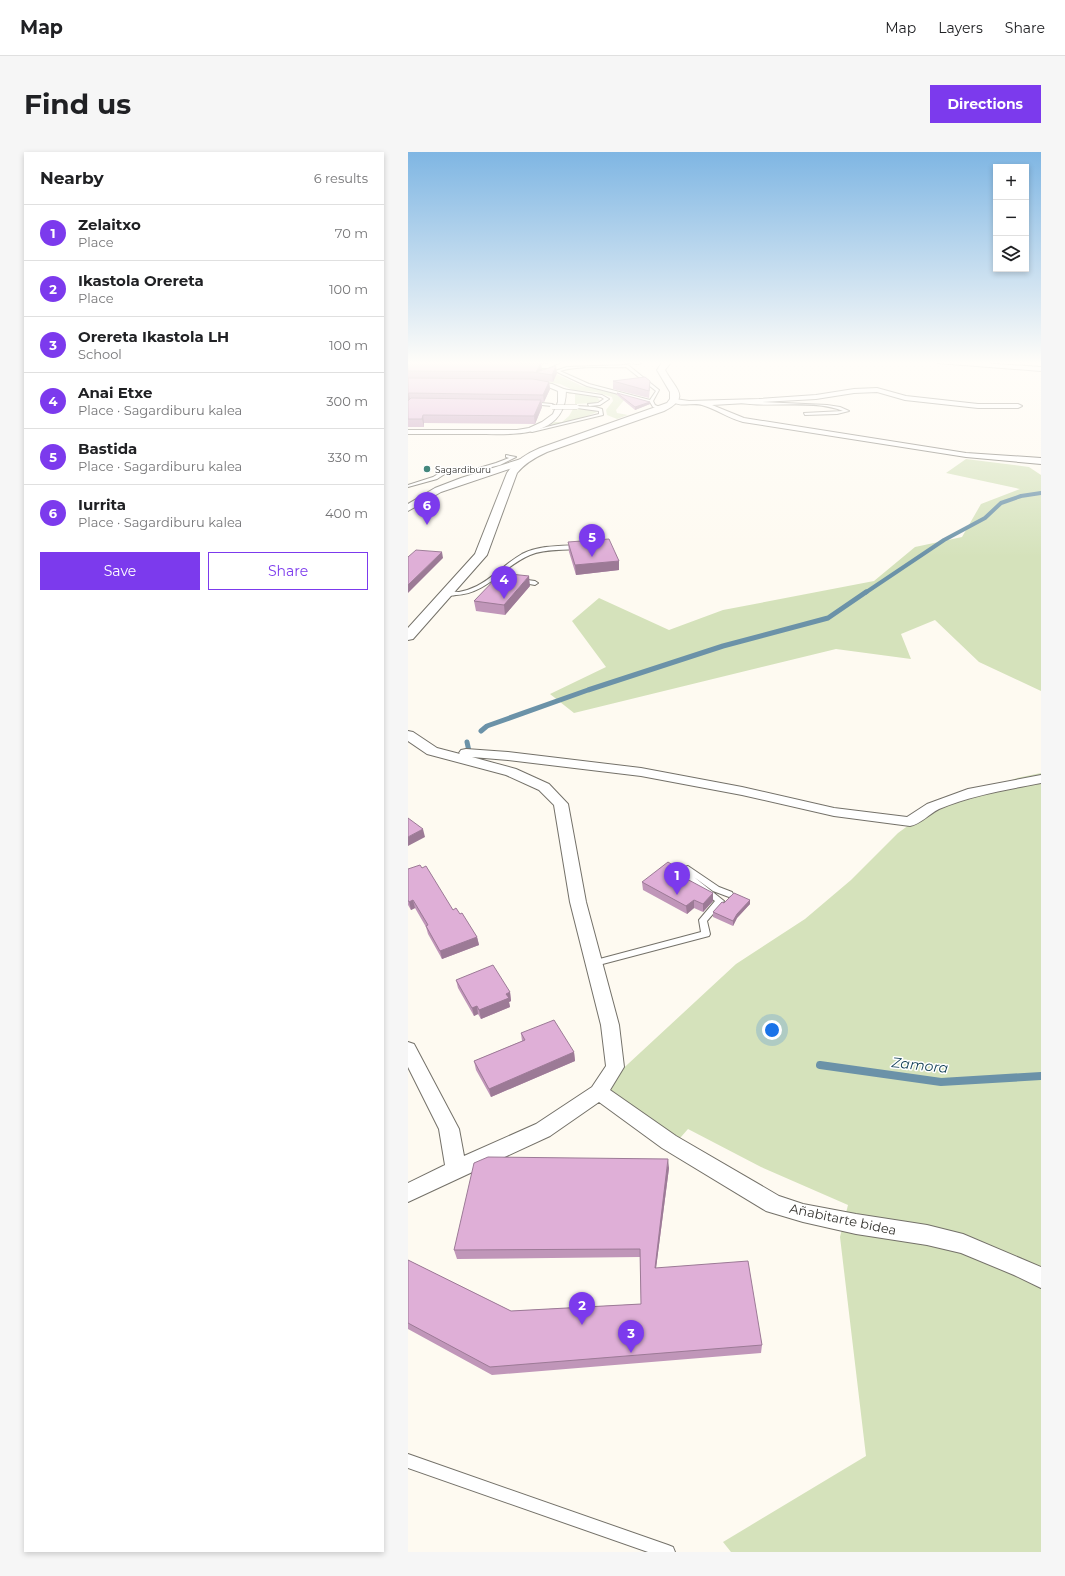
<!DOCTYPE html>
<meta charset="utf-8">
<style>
body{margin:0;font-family:Montserrat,sans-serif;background:#f6f6f6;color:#202124}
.controls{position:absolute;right:12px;top:12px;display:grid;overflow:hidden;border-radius:0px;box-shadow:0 2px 6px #0003}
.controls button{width:36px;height:36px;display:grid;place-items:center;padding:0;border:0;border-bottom:1px solid #e0e0e0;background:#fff;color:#202124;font:20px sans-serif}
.you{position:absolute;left:364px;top:878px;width:14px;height:14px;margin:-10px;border:3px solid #fff;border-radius:50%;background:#1a73e8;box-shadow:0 0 0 6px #1a73e833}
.badge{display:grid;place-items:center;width:26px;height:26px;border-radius:50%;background:#7c3aed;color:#fff;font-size:13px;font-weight:700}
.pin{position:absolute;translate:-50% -33px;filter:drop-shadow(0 1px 2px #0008)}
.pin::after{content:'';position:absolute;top:21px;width:14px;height:12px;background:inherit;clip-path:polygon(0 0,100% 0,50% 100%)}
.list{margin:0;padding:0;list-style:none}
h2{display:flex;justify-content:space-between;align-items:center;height:52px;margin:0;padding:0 16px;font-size:17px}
h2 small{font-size:13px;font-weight:400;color:#757577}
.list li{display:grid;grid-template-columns:26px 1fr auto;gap:12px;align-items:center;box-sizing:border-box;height:56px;padding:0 16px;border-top:1px solid #e0e0e0}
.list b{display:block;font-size:15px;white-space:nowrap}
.list p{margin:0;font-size:13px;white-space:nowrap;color:#757577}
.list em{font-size:13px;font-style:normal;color:#757577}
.actions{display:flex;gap:8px;padding:12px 16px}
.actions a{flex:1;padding:9px 0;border:1px solid #7c3aed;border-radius:0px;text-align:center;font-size:14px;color:#7c3aed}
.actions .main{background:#7c3aed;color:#fff}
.icon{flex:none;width:22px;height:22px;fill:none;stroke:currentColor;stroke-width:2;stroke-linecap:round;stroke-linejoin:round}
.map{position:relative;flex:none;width:633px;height:1400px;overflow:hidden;border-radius:0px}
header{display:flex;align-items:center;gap:24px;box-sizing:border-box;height:56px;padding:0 20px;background:#fff;border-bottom:1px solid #e0e0e0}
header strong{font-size:19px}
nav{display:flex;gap:22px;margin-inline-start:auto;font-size:14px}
.intro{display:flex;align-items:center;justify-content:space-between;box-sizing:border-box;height:96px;padding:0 24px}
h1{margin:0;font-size:28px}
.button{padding:10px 18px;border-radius:0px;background:#7c3aed;color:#fff;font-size:14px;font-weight:700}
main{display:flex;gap:24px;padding:0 24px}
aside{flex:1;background:#fff;border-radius:0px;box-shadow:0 2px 6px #0003}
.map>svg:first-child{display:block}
.green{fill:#d5e2bb}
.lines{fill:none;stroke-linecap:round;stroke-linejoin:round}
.stream-far2{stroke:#6b92a8;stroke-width:4}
.stream-far1{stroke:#6b92a8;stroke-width:5}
.stream{stroke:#6b92a8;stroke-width:8}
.service-casing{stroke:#747169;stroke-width:2}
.minor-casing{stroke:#747169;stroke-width:2}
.tertiary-casing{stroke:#747169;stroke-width:2}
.service{fill:#fff;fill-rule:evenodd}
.minor{fill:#fff;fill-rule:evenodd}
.tertiary{fill:#fff;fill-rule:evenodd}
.service-bridge-casing{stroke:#747169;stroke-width:5;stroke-linecap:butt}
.service-bridge{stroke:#fff;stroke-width:4}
.wall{fill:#c096b9}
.shaded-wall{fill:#9c7a96}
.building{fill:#dfafd7;stroke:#9c7a96}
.poi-dot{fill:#43877c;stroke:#fff;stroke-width:1.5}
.labels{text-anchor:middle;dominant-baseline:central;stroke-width:3;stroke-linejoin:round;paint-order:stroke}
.far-poi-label{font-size:9px;fill:#34332f;stroke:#fff;text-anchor:start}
.near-street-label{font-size:13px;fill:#34332f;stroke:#fff}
.near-water-label{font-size:14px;font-style:italic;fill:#0e3d54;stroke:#fff}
</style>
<header>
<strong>Map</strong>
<nav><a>Map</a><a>Layers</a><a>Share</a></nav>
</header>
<div class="intro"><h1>Find us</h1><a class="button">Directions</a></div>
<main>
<aside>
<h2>Nearby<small>6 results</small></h2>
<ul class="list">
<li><span class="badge">1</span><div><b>Zelaitxo</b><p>Place</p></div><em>70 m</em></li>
<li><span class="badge">2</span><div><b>Ikastola Orereta</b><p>Place</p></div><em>100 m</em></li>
<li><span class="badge">3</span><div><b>Orereta Ikastola LH</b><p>School</p></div><em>100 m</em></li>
<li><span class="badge">4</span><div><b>Anai Etxe</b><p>Place · Sagardiburu kalea</p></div><em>300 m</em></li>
<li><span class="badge">5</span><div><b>Bastida</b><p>Place · Sagardiburu kalea</p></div><em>330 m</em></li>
<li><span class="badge">6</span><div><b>Iurrita</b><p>Place · Sagardiburu kalea</p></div><em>400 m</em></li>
</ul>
<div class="actions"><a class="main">Save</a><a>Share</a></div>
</aside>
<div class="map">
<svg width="633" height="1400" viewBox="0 0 633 1400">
<rect width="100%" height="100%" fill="#fefaf1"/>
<!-- green -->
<path class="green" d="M141 215 147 216 144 220 174 234 209 241 217 247 208 258 209 261 220 263 209 267 199 263 198 258 205 249 204 245 188 240 165 238 152 232 131 229 111 221Z
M161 241 189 245 192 249 186 251 167 252V242H160Z
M165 257 186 258 189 260 174 266 140 274 146 270H154L161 264Z
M558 307 621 315 633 323V539L571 510 527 468 493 482 503 507 428 497 166 561 142 542 198 515 164 469 191 446 261 478 315 458 466 429 507 395 554 385 573 352 612 337 538 321Z
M633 621V1400H323L315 1390 458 1304 432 1085 440 1053 353 1015 280 977 265 994 193 937 328 812 397 767 443 728 490 681 541 644 565 643 609 626Z"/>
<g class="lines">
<!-- stream-far2 -->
<path class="stream-far2" d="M457 441 536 388 577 366 593 351 613 344 633 341"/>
<!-- stream-far1 -->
<path class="stream-far1" d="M73 579 79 574 180 538 315 494 420 466 458 440
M59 590 62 604"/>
<!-- stream -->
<path class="stream" d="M412 913 533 930 633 924"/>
<defs>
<path id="service" d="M201 209H239L230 212Z
M220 213 251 238 245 249 247 253 254 256V258L245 255 242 250 179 234 147 219 159 215ZM218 215 248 239 242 248 181 232 152 219C173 213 197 216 218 215Z
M154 237 194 243 201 247 192 253 181 254 180 252 190 251 196 247 193 245 153 239Z
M334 249 419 253 432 255 441 259 429 262 397 263 396 261 435 259C405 247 364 256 333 251Z
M122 250 144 252 146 253 144 254 123 252Z
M168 254 187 255 194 257 195 263 124 280 122 279 191 262V259L169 256Z
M98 303 108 305 92 313 76 317 78 318V320L70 318H43L29 327 0 335V333L25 325 40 316H71L88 311 101 306 98 305Z
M172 393 175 395 174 396C157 399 138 396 122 403 95 414 79 442 48 443 43 444 40 444 36 442 40 439 46 440 51 440 57 439 63 437 69 434 85 426 98 411 114 402 131 393 153 394 172 393Z
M112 427 127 429 130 431 127 433 110 430 109 429Z
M280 714 311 735 324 740 325 742 321 745 305 739 286 725 316 749 299 769 302 782 301 784 187 814 184 813 182 811 184 809 293 780 291 768 307 749 272 723 271 721 277 715Z
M0 1302 260 1393 265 1395 267 1400H240L0 1316Z"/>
<path id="minor" d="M147 209H155L140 216 113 217 110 215 113 213 139 212Z
M527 209H546L633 215V219L530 211Z
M121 229 144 232 158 238C158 288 103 282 67 282 45 282 22 282 0 282V278H109L121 276 134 270 145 262 150 250V239L138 234 119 232V230Z
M469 236 498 244 570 252H610L614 254 610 256H570L497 248 469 240 446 241 408 247 304 253 336 266 558 301 633 306V312L558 305 335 270C320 266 308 257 294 253 285 250 272 256 263 249L267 247 281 249 351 247 408 243 446 237Z
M113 307 117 310 116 312 33 340 0 359V352L27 336 53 326Z
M0 579 5 580 29 596 52 602 51 601 53 598 58 597 100 600 233 616 334 635 426 656 499 665 519 652 560 637 633 623V631C597 638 565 643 531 657 521 662 513 672 502 674L426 664 334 643 233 624 100 608 64 605 108 617 141 632 160 652 178 750 211 873 216 915 202 938 268 984 371 1044 395 1052 448 1062 519 1073 555 1082 633 1115V1136L606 1123 553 1101 519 1093 448 1082 395 1070 358 1059 254 996 191 950 142 984 0 1050V1031L37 1013 31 977 0 915V890L6 892 51 977 56 1004 128 972 184 935 198 914 193 873 162 750 146 653 131 638 98 623 19 602 0 589Z"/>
<path id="tertiary" d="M255 209H264L257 218C267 237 284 245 256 259L139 300C128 305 117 311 109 321L79 403 5 487 0 488V476L67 402 99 321C107 309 118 302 132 296L259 251 262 247V240L249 218Z"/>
</defs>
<!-- service casing -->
<use href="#service" class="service-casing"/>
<!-- minor casing -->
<use href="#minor" class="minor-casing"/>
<!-- tertiary casing -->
<use href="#tertiary" class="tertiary-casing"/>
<!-- service -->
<use href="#service" class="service"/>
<!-- minor -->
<use href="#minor" class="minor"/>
<!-- tertiary -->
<use href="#tertiary" class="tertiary"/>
<defs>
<path id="service-bridge" d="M144 255H169"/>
</defs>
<!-- service-bridge casing -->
<use href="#service-bridge" class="service-bridge-casing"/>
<!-- service-bridge -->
<use href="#service-bridge" class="service-bridge"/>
</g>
<!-- wall -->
<path class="wall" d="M0 209H68H65L73 210 72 209H139L137 211 83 210 134 218 133 219 149 221 145 230 131 228 141 230 142 237 136 250H134V255L127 272 16 271V275H0Z
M205 229 242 236 241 246 205 237Z
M209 241 242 252 227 258 209 243Z
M160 390 211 409V418L168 423 161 400Z
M122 434 97 463 68 459 66 449Z
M0 717 45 758 52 762 69 785 71 793 34 807 20 782 18 775 7 756 3 758 0 753Z
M280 723 281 728 305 749 295 760 286 756 279 762 235 738 234 730Z
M316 751 342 752 329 766 325 774 305 765V760Z
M48 828 102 840 103 849 101 850 102 855 73 867 70 862 66 864 50 836Z
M113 881 166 900 167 909 83 945 68 918 66 909 114 889Z
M261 1016 248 1116 354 1193 353 1201 84 1223 0 1177V1108L103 1159 233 1152 232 1105 49 1107 46 1098Z"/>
<!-- shaded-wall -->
<path class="shaded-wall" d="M133 211 134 218 132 221H128Z
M148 214 149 221 145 230 144 223Z
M141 230 142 237 136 250 135 243Z
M1 241 2 248 0 251V242Z
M133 248 134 255 127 272 126 264Z
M242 250V252L227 258V255Z
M15 263 16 271V275L14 267Z
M34 400 35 406 0 441V433Z
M211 409V418L168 423 167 413Z
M121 424 122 434 97 463 96 453Z
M15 677 17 685 0 694V685Z
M280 723 281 731 277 726Z
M305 741V749L295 760V752Z
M5 748 7 756 3 758 1 750Z
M286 748V756L279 762 278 754Z
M342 748V752L329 766 325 774V769L329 762Z
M69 785 71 793 34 807 32 799Z
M102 840 103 849 101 850 102 855 73 867 71 858 98 842Z
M69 854 70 862 66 864 64 856Z
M166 900 167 909 83 945 81 937Z
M260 1007 261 1016 247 1124V1116Z"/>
<!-- building -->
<path class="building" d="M0 209H48L111 211H133L128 220 148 214 144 223 125 220 0 219Z
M237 225 242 229 241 239 205 229Z
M0 226 125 227 141 230 135 243 1 241 0 242Z
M209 241 242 250 227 255Z
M3 246 133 248 126 264 15 263 14 267H0V249Z
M201 387 211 409 167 413 160 390Z
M8 398 34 400 0 433V405Z
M93 421 121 424 96 453 66 449Z
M0 666 15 677 0 685Z
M260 710 280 723 277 726 305 741 295 752 286 748 278 754 234 730Z
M12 713 14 716 18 714 45 758 48 756 52 762 54 761 69 785 32 799 18 774 20 773 5 748 1 750 0 748V717Z
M326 741 342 748 329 762 325 769 305 760 314 750 316 751Z
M85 813 102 840 98 842 101 846 71 858 69 854 64 856 48 828Z
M146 868 166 900 81 937 66 909 117 888 113 881Z
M80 1005 260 1007 247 1116 340 1109 354 1193 82 1215 0 1171V1108L103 1159 233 1152 232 1097 46 1098 66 1011Z"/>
<!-- sky -->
<linearGradient id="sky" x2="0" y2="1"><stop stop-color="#7fb6e3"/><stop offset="0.52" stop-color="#fffdf9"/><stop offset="1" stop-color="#fffdf9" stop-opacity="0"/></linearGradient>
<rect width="633" height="405" fill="url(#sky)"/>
<!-- markers -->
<circle class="poi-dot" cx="19" cy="317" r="4"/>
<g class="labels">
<!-- far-poi labels -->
<g class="far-poi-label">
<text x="27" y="317">Sagardiburu</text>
</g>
<!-- near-street labels -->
<g class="near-street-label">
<text transform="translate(435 1067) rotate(12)">Añabitarte bidea</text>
</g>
<!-- near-water labels -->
<g class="near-water-label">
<text transform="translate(512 913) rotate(6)">Zamora</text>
</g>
</g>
</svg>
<div class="controls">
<button>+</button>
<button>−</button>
<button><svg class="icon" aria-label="layers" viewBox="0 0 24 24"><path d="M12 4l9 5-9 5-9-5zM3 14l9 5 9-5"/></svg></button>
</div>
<div class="you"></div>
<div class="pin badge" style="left:269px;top:743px">1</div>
<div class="pin badge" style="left:174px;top:1173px">2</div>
<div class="pin badge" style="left:223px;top:1201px">3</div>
<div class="pin badge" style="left:96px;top:447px">4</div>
<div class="pin badge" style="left:184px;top:405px">5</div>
<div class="pin badge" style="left:19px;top:373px">6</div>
</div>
</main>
